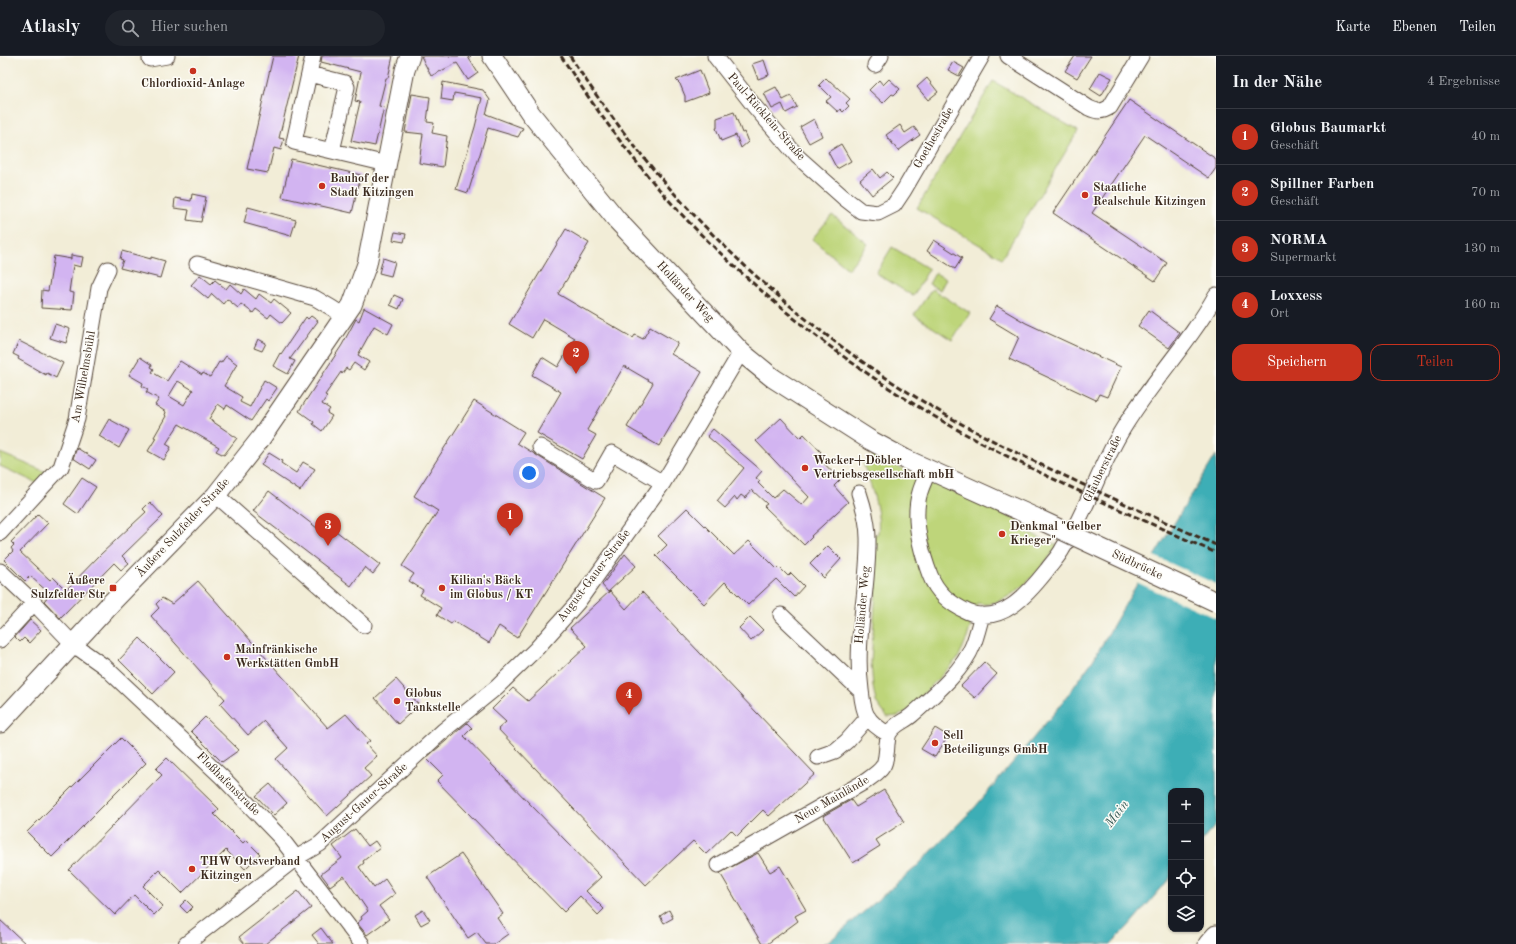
<!DOCTYPE html>
<html lang="de">
<meta charset="utf-8">
<style>
body{margin:0;font-family:"Old Standard TT",serif;background:#20242c;color:#f1f3f6}
.controls{position:absolute;right:12px;bottom:12px;display:grid;overflow:hidden;border-radius:8px;box-shadow:0 1px 3px #0004}
.controls button{width:36px;height:36px;display:grid;place-items:center;padding:0;border:0;border-bottom:1px solid #363941;background:#171b24;color:#f1f3f6;font:20px sans-serif}
.you{position:absolute;left:529px;top:417px;width:14px;height:14px;margin:-10px;border:3px solid #fff;border-radius:50%;background:#1a73e8;box-shadow:0 0 0 6px #1a73e833}
.badge{display:grid;place-items:center;width:26px;height:26px;border-radius:50%;background:#c8321e;color:#fff;font-size:13px;font-weight:700}
.pin{position:absolute;translate:-50% -33px;filter:drop-shadow(0 1px 2px #0008)}
.pin::after{content:'';position:absolute;top:21px;width:14px;height:12px;background:inherit;clip-path:polygon(0 0,100% 0,50% 100%)}
.list{margin:0;padding:0;list-style:none}
h2{display:flex;justify-content:space-between;align-items:center;height:52px;margin:0;padding:0 16px;font-size:17px}
h2 small{font-size:13px;font-weight:400;color:#9ea1a6}
.list li{display:grid;grid-template-columns:26px 1fr auto;gap:12px;align-items:center;box-sizing:border-box;height:56px;padding:0 16px;border-top:1px solid #363941}
.list b{display:block;font-size:15px;white-space:nowrap}
.list p{margin:0;font-size:13px;white-space:nowrap;color:#9ea1a6}
.list em{font-size:13px;font-style:normal;color:#9ea1a6}
.actions{display:flex;gap:8px;padding:12px 16px}
.actions a{flex:1;padding:9px 0;border:1px solid #c8321e;border-radius:12px;text-align:center;font-size:14px;color:#c8321e}
.actions .main{background:#c8321e;color:#fff}
.icon{flex:none;width:22px;height:22px;fill:none;stroke:currentColor;stroke-width:2;stroke-linecap:round;stroke-linejoin:round}
.map{position:relative;flex:none;width:1216px;height:888px;overflow:hidden}
header{display:flex;align-items:center;gap:24px;box-sizing:border-box;height:56px;padding:0 20px;background:#171b24;border-bottom:1px solid #363941}
header strong{font-size:19px}
nav{display:flex;gap:22px;margin-inline-start:auto;font-size:14px}
.search{width:280px;height:36px;background:#20242c;display:flex;align-items:center;gap:10px;box-sizing:border-box;padding:0 14px;border-radius:22px;color:#9ea1a6;font-size:15px}
main{display:flex}
aside{flex:1;background:#171b24}
.map>svg:first-child{display:block}
.green{fill:#bed57a;stroke:#7c804c}
.water{fill:#3caeb6;stroke:#3c6c6a}
.pier{fill:#f2edd7}
.building{fill:#d2b4f1;fill-rule:evenodd}
.lines{fill:none;stroke-linecap:round;stroke-linejoin:round}
.minor-casing{stroke:#56473a;stroke-width:17}
.major-casing{stroke:#56473a;stroke-width:21}
.minor{stroke:#fff;stroke-width:15}
.major{stroke:#fff;stroke-width:19}
.rail{stroke:#3b2a1e;stroke-width:3;stroke-dasharray:6 3;stroke-linecap:butt}
.major-bridge-casing{stroke:#56473a;stroke-width:21;stroke-linecap:butt}
.major-bridge{stroke:#fff;stroke-width:19}
.poi-dot{fill:#c8321e;stroke:#fdfcf7;stroke-width:1.5}
.labels{text-anchor:middle;dominant-baseline:central;stroke-width:3;stroke-linejoin:round;paint-order:stroke}
.poi-label{font-size:12px;font-weight:bold;fill:#3b2a1e;stroke:#fdfcf7;text-anchor:start}
.street-label{font-size:12px;fill:#3b2a1e;stroke:#fdfcf7}
.water-label{font-size:13px;font-style:italic;fill:#3b5f5b;stroke:#fdfcf7}
</style>
<header>
<strong>Atlasly</strong>
<div class="search"><svg class="icon" aria-label="search" viewBox="0 0 24 24"><circle cx="10" cy="10" r="6"/><path d="M15 15l6 6"/></svg>Hier suchen</div>
<nav><a>Karte</a><a>Ebenen</a><a>Teilen</a></nav>
</header>
<main>
<div class="map">
<svg width="1216" height="888" viewBox="0 0 1216 888">
<rect width="100%" height="100%" fill="#fdfcf7"/>
<filter id="ink" filterUnits="userSpaceOnUse"><feTurbulence type="fractalNoise" baseFrequency=".025" numOctaves="2"/><feDisplacementMap in="SourceGraphic" scale="8" xChannelSelector="R" yChannelSelector="G"/><feConvolveMatrix kernelMatrix="1 2 1 2 8 2 1 2 1" color-interpolation-filters="sRGB"/></filter>
<filter id="wash" filterUnits="userSpaceOnUse"><feTurbulence type="fractalNoise" baseFrequency=".012" numOctaves="4" result="noise"/><feDisplacementMap in="SourceGraphic" scale="16" xChannelSelector="R" yChannelSelector="G"/><feGaussianBlur stdDeviation="0.9" result="paint"/><feColorMatrix in="noise" values="0 0 0 0 0 0 0 0 0 0 0 0 0 0 0 0 0 1.4 0 .05"/><feComposite in="paint" operator="in"/></filter>
<g filter="url(#wash)">
<rect width="100%" height="100%" fill="#f2edd7"/>
<!-- green -->
<path class="green" d="M993 25 1078 75 1002 202 917 152Z
M832 159 868 188 848 213 812 183Z
M892 191 929 213 913 240 876 217Z
M935 217 946 223 940 234 929 228Z
M932 233 970 257 952 284 914 259Z
M0 397 51 418 41 429 0 410Z
M874 400 1021 466 1019 472 1058 490C1040 513 1021 539 992 547 987 549 982 548 977 547L967 582 958 602 906 656 898 660 887 661 876 646 873 631 871 606 877 520 873 480 878 477C881 453 870 429 863 406Z"/>
<!-- water -->
<path class="water" d="M1216 399V769L1201 786V735H1171V821L1127 872 1111 888H823L832 883 915 812 976 750 1060 650 1093 604 1137 528Z"/>
<!-- pier -->
<path class="pier" d="M1152 499 1216 528V562L1136 526Z"/>
<g id="blocks">
<!-- building -->
<path class="building" d="M273 0H299L279 82 284 83 281 94 274 92 268 117 247 113Z
M322 0H393L388 22H386L379 50 384 51 375 90 351 85 360 46 355 45 361 16 321 6Z
M421 0H471L468 1 478 17 468 24 457 7 431 20Z
M1075 0H1091L1077 22 1065 15Z
M764 4 769 19 758 23 752 8Z
M953 6 964 12 959 20 948 14Z
M700 14 709 37 685 46V40L680 28 676 24Z
M1100 16 1112 22 1101 40 1090 33Z
M826 22 829 25H830L850 43 846 47 849 50 843 56 840 53 838 56 826 45 831 41 819 29Z
M927 22 938 36 928 44 917 31Z
M889 23 900 33 894 39 892 38 883 47 869 34 879 24 883 29Z
M443 26 483 34 490 44 486 58 523 72 518 81 488 72 468 137 456 133 475 71 482 42 454 37 453 45 441 43Z
M776 31 783 44 791 40 797 51 786 57 782 48 772 53 764 37Z
M412 38 430 41 427 66 434 67 432 77 447 80 443 111 419 107 423 78 405 76Z
M1129 44 1216 103V112L1209 122 1145 79 1092 157 1167 207 1155 225 1053 157Z
M734 56 742 77 744 76 748 86 741 92 736 79 721 85 716 72H717V62Z
M814 63 822 80 809 87 800 71Z
M900 69 905 77 914 71 920 79 898 95 886 79Z
M841 88 851 105 837 113 828 96Z
M291 103 361 119 352 157 282 141Z
M873 113 880 122 887 116 893 122 872 139 860 124Z
M192 138 206 141 201 166 187 164 189 154 174 152 175 142 191 145Z
M248 151 296 164 291 180 244 167Z
M566 173 589 187 558 238 633 282 635 279 643 283 650 271 678 287 671 298 702 316 659 390 627 371 653 327 624 310 587 374 596 379 582 403 537 377 561 336 532 319 542 301 558 311 575 282 543 263 532 282 509 268Z
M395 176 406 178 404 186 393 184Z
M934 184 962 202 955 213 927 195Z
M122 195 151 203V201L165 205 160 222 120 212 123 204 120 203Z
M71 199 83 201 81 211 73 209 69 236 74 237 72 254 41 252 42 234 48 235 54 200 71 203Z
M383 202 395 206 391 220 379 217Z
M200 219 211 228 215 224 226 233 230 228 241 238 244 233 256 243 259 238 271 247 274 243 291 257 282 267 271 258 268 262 256 253 253 257 241 248 238 252 227 243 223 248 212 238 208 243 191 229Z
M394 239 403 243 399 253 390 249Z
M997 250 1026 267 1121 311 1107 341 1099 338 1096 344 1009 303 1019 281 989 263Z
M364 252 393 268 388 278 374 270 358 299 369 306 364 314 354 307 349 314 346 312 342 318 341 316 325 339 327 340 322 348 330 353 327 357 332 360 322 375 313 368 314 366 299 355 342 289 356 263 359 265Z
M1149 254 1180 277 1169 292 1138 270Z
M311 260 318 265 290 303 295 305 288 318 273 310 280 297 281 298 306 261 308 263Z
M55 268 70 273 66 287 50 282Z
M258 283 266 287 262 295 254 292Z
M19 285 63 307 56 322 47 317 46 319 18 303 19 301 13 298Z
M226 300 237 308 224 330 242 341 240 346 250 351 264 324 277 332 268 345 266 343 251 365 227 349 225 353 218 348 209 363 237 382 224 399 216 395 219 391 179 368 166 388 171 391 164 404 148 395 156 382 154 381 166 360 165 359 166 356 155 349 159 343 146 336 148 333 142 330 143 327 129 319 140 301 152 309 151 311 154 313 152 316 167 325 180 305 202 319 203 317 210 321 219 306 221 307ZM178 325 193 334 184 349 169 340Z
M474 345 524 376 517 387 605 442 517 582 499 570 489 587 453 565 451 568 437 559 441 552 420 539 423 534 409 525 414 518 402 510 438 455 414 440Z
M781 362 800 382 804 378 821 396 817 400 840 424 834 430 848 446 811 480 812 481 804 489 764 450 767 448 752 434 745 442 741 439 737 444 735 441 725 452 717 445 744 412 707 380 713 373 762 415 756 422 760 425 758 427 773 442 783 433 802 449 809 441 756 385Z
M109 363 129 374 119 392 99 380Z
M77 392 96 404 90 413 73 402Z
M269 397 282 405 281 407 296 417 303 406 315 413 300 435 261 409Z
M82 422 96 431 78 458 64 448Z
M269 435 317 472 323 465 380 509 373 518 365 511 351 530 253 455Z
M150 446 163 460 122 500 129 507 121 514 114 507 60 562 44 545 50 538 30 520 25 525 4 504 13 495 11 492 14 489 11 486 38 458 48 467 20 496 50 524 53 521 66 534 101 498 146 456 143 453Z
M687 452 734 499 749 485 777 513 779 511 788 520 791 517 804 530 794 541 776 523 748 549 725 526 704 548 656 500 667 489 658 480Z
M828 490 841 503 824 522 810 508Z
M625 498 636 510 608 536 602 529Z
M198 525 328 672 346 658 370 685 366 688 377 700 364 712 371 720 327 760 276 703 288 692 264 665 248 679 220 648 225 643 151 560 159 552 156 548 162 542 172 548Z
M610 535 626 553 642 536 815 718 769 760 763 754 737 780 731 774 706 798 693 785 646 829 498 673 506 666 492 653 513 632 528 645 587 590 570 572Z
M750 561 763 574 751 585 739 572Z
M30 564 41 574 29 587 24 582 20 586 15 581Z
M140 582 174 616 153 638 119 604Z
M984 606 997 618 975 642 961 630Z
M396 623 419 649 398 668 375 642Z
M205 661 239 694 222 706 191 675Z
M467 667 472 672 464 680 601 821 586 835 604 853 598 859 580 840 564 856 437 725 443 719 426 702Z
M935 672 948 680 935 701 921 693Z
M121 682 146 707 52 801 27 776Z
M167 702 219 753 214 758 243 787 246 784 260 798 245 813 226 794 182 837 159 814 143 830 163 850 154 859 134 839 115 859 69 814 162 719 156 713Z
M270 728 287 747 274 759 256 740Z
M884 734 904 766 876 784 880 790 853 807 823 760 851 744 856 751Z
M355 773 368 790 375 785 380 792 363 805 364 807 359 811 374 832 385 823 395 838 379 850 389 863 367 879 357 867 362 863 361 861 368 855 344 820 330 830 321 818 342 802 333 790Z
M758 797 770 816 780 810 806 854 795 860 798 865 767 888H762L720 817Z
M461 798 503 858 497 862 508 878 494 888H486L477 876 468 882 427 821Z
M298 835 311 852 265 888H245L239 881Z
M186 844 193 851 187 857 180 850Z
M423 854 430 864 421 869 415 859Z
M669 854 673 862 664 867 660 860Z
M0 864 26 888H0Z
M321 872 333 888H319L312 879Z"/>
</g>
</g>
<g filter="url(#ink)">
<use href="#blocks" fill-opacity="0" stroke="#56473a" stroke-width="1"/>
<g class="lines">
<defs>
<path id="minor" d="M151 0 150 3 167 0
M313 0 294 86 387 108
M715 0 755 51 798 101 843 141 861 155 878 157 894 149 904 134 982 0
M1008 0 1089 52C1097 56 1102 56 1110 51L1141 0
M875 9 881 0
M309 18 345 27 347 31 332 95
M197 208 315 242 332 252 344 260
M540 391 596 425 612 397 663 427
M929 414C926 421 922 429 920 436 912 462 921 495 930 519 937 537 950 548 968 556 1001 570 1028 538 1047 514 1052 507 1059 500 1063 492 1087 455 1100 409 1124 371 1152 325 1190 286 1216 239
M859 437C864 452 868 466 868 482 869 533 854 583 861 634 862 643 863 653 867 660 872 668 881 674 888 678
M216 439 364 569
M0 477 61 411 77 363 99 232 108 213
M0 515 34 547 74 589 105 611 222 721 280 781 362 888
M781 559 861 635
M0 584 34 547
M818 701 835 695 847 685 868 661
M718 809 866 725C884 712 886 711 887 688 888 684 887 680 890 676 896 667 906 665 913 658 934 639 963 615 973 589 977 579 979 569 982 559
M186 888 296 802 320 788 444 674 497 631 537 592 578 546 663 427 741 296"/>
<path id="major" d="M492 0 531 58 617 164 741 296 773 322 870 384 905 403 1036 462
M0 667 113 545 216 439 261 382 352 249 367 208 405 14 410 0
M1208 888 1216 879"/>
</defs>
<!-- minor casing -->
<use href="#minor" class="minor-casing"/>
<!-- major casing -->
<use href="#major" class="major-casing"/>
<!-- minor -->
<use href="#minor" class="minor"/>
<!-- major -->
<use href="#major" class="major"/>
<!-- rail -->
<path class="rail" d="M561 0C605 68 654 134 713 190 789 264 875 329 969 380 1049 424 1133 459 1216 497
M570 0C669 154 807 284 969 372 1049 415 1133 451 1216 489"/>
<defs>
<path id="major-bridge" d="M1036 462 1216 546"/>
</defs>
<!-- major-bridge casing -->
<use href="#major-bridge" class="major-bridge-casing"/>
<!-- major-bridge -->
<use href="#major-bridge" class="major-bridge"/>
</g>
</g>
<!-- markers -->
<g class="poi-dot">
<circle cx="193" cy="15" r="4"/>
<circle cx="322" cy="130" r="4"/>
<circle cx="1085" cy="139" r="4"/>
<circle cx="805" cy="412" r="4"/>
<circle cx="1002" cy="478" r="4"/>
<rect x="109" y="528" width="8" height="8" rx="2"/>
<circle cx="442" cy="532" r="4"/>
<circle cx="227" cy="601" r="4"/>
<circle cx="397" cy="645" r="4"/>
<circle cx="935" cy="687" r="4"/>
<circle cx="192" cy="813" r="4"/>
</g>
<g class="labels">
<!-- poi labels -->
<g class="poi-label">
<text x="193" y="28" text-anchor="middle">Chlordioxid-Anlage</text>
<text x="330" y="123">Bauhof der<tspan x="330" dy="14">Stadt Kitzingen</tspan></text>
<text x="1093" y="132">Staatliche<tspan x="1093" dy="14">Realschule Kitzingen</tspan></text>
<text x="813" y="405">Wacker+Döbler<tspan x="813" dy="14">Vertriebsgesellschaft mbH</tspan></text>
<text x="1010" y="471">Denkmal "Gelber<tspan x="1010" dy="14">Krieger"</tspan></text>
<text x="105" y="525" text-anchor="end">Äußere<tspan x="105" dy="14">Sulzfelder Str</tspan></text>
<text x="450" y="525">Kilian's Bäck<tspan x="450" dy="14">im Globus / KT</tspan></text>
<text x="235" y="594">Mainfränkische<tspan x="235" dy="14">Werkstätten GmbH</tspan></text>
<text x="405" y="638">Globus<tspan x="405" dy="14">Tankstelle</tspan></text>
<text x="943" y="680">Sell<tspan x="943" dy="14">Beteiligungs GmbH</tspan></text>
<text x="200" y="806">THW Ortsverband<tspan x="200" dy="14">Kitzingen</tspan></text>
</g>
<!-- street labels -->
<g class="street-label">
<text transform="translate(766 61) rotate(49)">Paul-Rücklein-Straße</text>
<text transform="translate(934 82) rotate(-60)">Goethestraße</text>
<text transform="translate(685 236) rotate(47)">Holländer Weg</text>
<text transform="translate(84 321) rotate(-80)">Am Wilhelmsbühl</text>
<text transform="translate(1103 413) rotate(-64)">Glauberstraße</text>
<text transform="translate(183 472) rotate(-47)">Äußere Sulzfelder Straße</text>
<text transform="translate(1137 509) rotate(25)">Südbrücke</text>
<text transform="translate(594 520) rotate(-53)">August-Gauer-Straße</text>
<text transform="translate(863 549) rotate(-85)">Holländer Weg</text>
<text transform="translate(228 728) rotate(45)">Floßhafenstraße</text>
<text transform="translate(832 744) rotate(-30)">Neue Mainlände</text>
<text transform="translate(364 747) rotate(-42)">August-Gauer-Straße</text>
</g>
<!-- water labels -->
<g class="water-label">
<text transform="translate(1117 758) rotate(-53)">Main</text>
</g>
</g>
</svg>
<div class="controls">
<button>+</button>
<button>−</button>
<button><svg class="icon" aria-label="locate" viewBox="0 0 24 24"><circle cx="12" cy="12" r="6"/><path d="M12 2v4M12 18v4M2 12h4M18 12h4"/></svg></button>
<button><svg class="icon" aria-label="layers" viewBox="0 0 24 24"><path d="M12 4l9 5-9 5-9-5zM3 14l9 5 9-5"/></svg></button>
</div>
<div class="you"></div>
<div class="pin badge" style="left:510px;top:480px">1</div>
<div class="pin badge" style="left:576px;top:318px">2</div>
<div class="pin badge" style="left:328px;top:490px">3</div>
<div class="pin badge" style="left:629px;top:659px">4</div>
</div>
<aside>
<h2>In der Nähe<small>4 Ergebnisse</small></h2>
<ul class="list">
<li><span class="badge">1</span><div><b>Globus Baumarkt</b><p>Geschäft</p></div><em>40 m</em></li>
<li><span class="badge">2</span><div><b>Spillner Farben</b><p>Geschäft</p></div><em>70 m</em></li>
<li><span class="badge">3</span><div><b>NORMA</b><p>Supermarkt</p></div><em>130 m</em></li>
<li><span class="badge">4</span><div><b>Loxxess</b><p>Ort</p></div><em>160 m</em></li>
</ul>
<div class="actions"><a class="main">Speichern</a><a>Teilen</a></div>
</aside>
</main>
